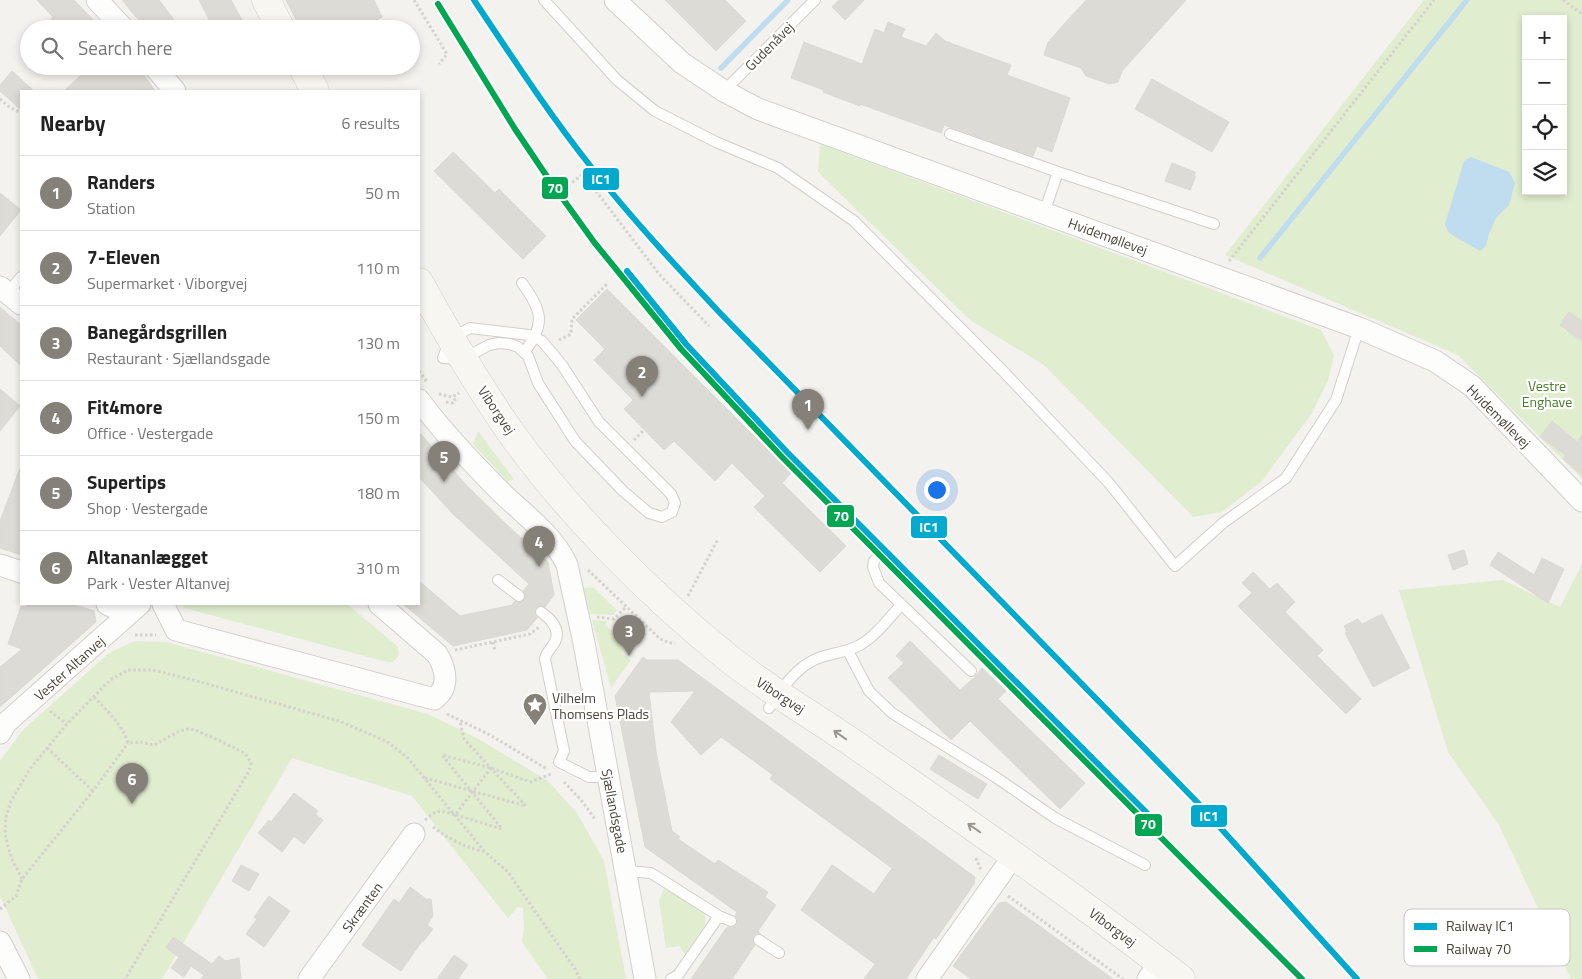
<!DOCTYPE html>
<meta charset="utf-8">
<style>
body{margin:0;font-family:"Titillium Web",sans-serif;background:#f2f2f2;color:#222}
.controls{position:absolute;right:15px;top:15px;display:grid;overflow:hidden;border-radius:0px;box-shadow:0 2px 8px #0003}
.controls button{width:45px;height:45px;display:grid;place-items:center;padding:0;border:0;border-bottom:1px solid #e0e0e0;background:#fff;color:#222;font:25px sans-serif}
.you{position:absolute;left:936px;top:489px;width:18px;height:18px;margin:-12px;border:4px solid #fff;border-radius:50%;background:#1a73e8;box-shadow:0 0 0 8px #1a73e833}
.badge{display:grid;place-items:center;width:32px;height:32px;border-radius:50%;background:#858078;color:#fff;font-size:16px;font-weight:700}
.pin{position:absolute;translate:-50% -41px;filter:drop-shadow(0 1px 2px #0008)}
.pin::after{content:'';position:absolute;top:26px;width:18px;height:15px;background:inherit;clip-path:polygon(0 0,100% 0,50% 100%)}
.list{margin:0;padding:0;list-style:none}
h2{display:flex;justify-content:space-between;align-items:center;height:65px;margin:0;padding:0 20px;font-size:21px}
h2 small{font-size:16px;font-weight:400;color:#767676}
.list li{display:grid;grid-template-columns:32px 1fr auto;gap:15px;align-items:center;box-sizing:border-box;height:75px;padding:0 20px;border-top:1px solid #e0e0e0}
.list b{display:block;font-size:19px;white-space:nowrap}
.list p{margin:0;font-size:16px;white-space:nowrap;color:#767676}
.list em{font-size:16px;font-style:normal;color:#767676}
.icon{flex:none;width:28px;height:28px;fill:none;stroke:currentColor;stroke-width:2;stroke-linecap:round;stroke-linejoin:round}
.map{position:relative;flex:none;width:1582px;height:979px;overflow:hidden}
.search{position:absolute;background:#fff;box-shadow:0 2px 8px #0003;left:20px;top:20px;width:400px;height:55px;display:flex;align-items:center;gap:12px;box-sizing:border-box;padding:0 18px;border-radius:28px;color:#767676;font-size:19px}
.panel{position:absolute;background:#fff;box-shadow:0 2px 8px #0003;left:20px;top:90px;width:400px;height:515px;border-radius:0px}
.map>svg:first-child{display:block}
.green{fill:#e0edcf;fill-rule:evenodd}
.water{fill:#c0dcef}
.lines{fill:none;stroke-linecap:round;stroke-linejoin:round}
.stream{stroke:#c0dcef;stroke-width:5.5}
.building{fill:#dddbd6;stroke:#dbd9d4}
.service-casing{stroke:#d1cfcb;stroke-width:12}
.minor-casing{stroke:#d1cfcb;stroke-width:23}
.secondary-casing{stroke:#d2cfc5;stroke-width:29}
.path{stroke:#d3d2cc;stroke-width:3;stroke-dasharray:2.5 2.5;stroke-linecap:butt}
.service{stroke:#fdfdfc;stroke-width:10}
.minor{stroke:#fdfdfc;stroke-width:21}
.secondary{stroke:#f7f6f1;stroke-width:28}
.rail-1-casing{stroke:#fff;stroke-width:10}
.rail-2-casing{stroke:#fff;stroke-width:10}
.rail-1{stroke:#00a9ce;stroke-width:6}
.rail-2{stroke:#00a651;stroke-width:6}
.oneway{stroke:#98948c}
.labels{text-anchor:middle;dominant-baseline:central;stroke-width:4.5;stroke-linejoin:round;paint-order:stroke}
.street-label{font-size:14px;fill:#4a4339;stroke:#fff}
.park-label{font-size:14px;fill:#4a7c2c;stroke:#fff}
.poi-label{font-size:14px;fill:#4a4339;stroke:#fff;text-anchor:start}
.key{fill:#fff;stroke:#c9c7c4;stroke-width:1}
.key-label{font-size:14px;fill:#4a4339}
.line-badge{stroke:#fff;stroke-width:2}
.badge-label{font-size:14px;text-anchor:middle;font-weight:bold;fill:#fff}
</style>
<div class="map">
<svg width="1582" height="979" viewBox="0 0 1582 979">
<rect width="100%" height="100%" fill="#f3f2ee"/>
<!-- green -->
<path class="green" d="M1424 0H1582V479L1458 355 1225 255ZM1526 19H1563V191H1526Z
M820 144 1321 330 1334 355 1328 381 1312 413 1262 481 1222 512 1193 517 1044 365 970 320 818 172Z
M478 431 514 479 508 482 473 444Z
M1582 564V979H1571L1499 825 1448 752 1399 590 1503 580 1560 607Z
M593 587 617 610 614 615 590 614 584 588Z
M178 604H347L397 646 399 654C396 660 394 663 387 662L184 608Z
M592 620 608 621 605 625 628 643 621 653 631 660 611 688Z
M135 641 166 642 428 714 477 738 548 781 577 813 604 861 626 979H548L522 942 524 929 523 908 518 907 508 918 412 796 292 758 162 979H38L0 896V761L23 730 109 653Z
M665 887 705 914V925L685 954 679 946 666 948 659 900Z"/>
<!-- water -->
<path class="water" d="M1471 157 1509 172 1515 183 1509 205 1496 218 1489 234 1486 246 1480 251 1449 233 1445 224 1464 161Z"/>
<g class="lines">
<!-- stream -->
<path class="stream" d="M721 68 788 0
M1260 258 1467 0"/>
</g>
<!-- building -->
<path class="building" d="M37 0H74L102 29H41L53 17Z
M122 0H159L181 29H146Z
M199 0H231L247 29H214Z
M286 0H374L382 17 359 29H301Z
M665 0H725L746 21 716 51Z
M839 0H864L845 20 832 7Z
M1086 0H1186L1122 71 1118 82 1109 84 1086 76 1081 68 1044 55 1048 42Z
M888 22 905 29 901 37 926 46 936 33 945 41 1011 65 1007 75 1070 98 1052 152 1037 146 1033 156 944 125 941 133 860 104V106L823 92 824 90 791 78 804 42 862 64 875 29 884 33Z
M91 66H138L155 91H64Z
M12 71 34 91H21V110L0 91V85Z
M1152 79 1229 122 1212 152 1135 109Z
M453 152 495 193 499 189 546 236 523 259 434 171Z
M1172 163 1195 172V178L1190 190 1165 181Z
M0 193 21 210 0 236Z
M607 289 791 473 782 483 846 546 820 572 754 507 765 496 732 463 715 481 674 441 664 450 624 409 633 400 594 360 605 349 576 320Z
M0 307 21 325V366L0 346Z
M1569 312 1582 321V341L1560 325Z
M0 389 20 406 0 431Z
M1552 421 1577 442 1582 435V475L1563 459 1566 455 1540 437Z
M419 432 468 487 507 525 548 562 554 595 545 607 541 605 536 608 534 612 537 618 527 630 453 646 403 604H419V581L460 616 512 605 515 601 522 602 526 596 523 591 529 584 453 514 419 477Z
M20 468 21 469V555L0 548V521Z
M1464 550 1468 564 1453 570 1448 555Z
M1498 552 1534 575 1542 558 1564 569 1548 603 1490 565Z
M1253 572 1270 589 1277 583 1295 602 1285 612 1323 650 1317 656 1361 699 1346 714 1238 606 1252 593 1242 583Z
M28 604H72L94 611 96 622 0 707V667L22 649 8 644 21 606 26 607Z
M1382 614 1410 668 1373 687 1345 633 1347 632 1344 626 1358 619 1362 624Z
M910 641 960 690 976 676 982 668 1006 691 998 699 1085 783 1060 809 970 721 951 740 888 678 904 663 896 656Z
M643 657 647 660H678L975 877 974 884 936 939 934 937 906 979H864L875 964 801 910 832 865 874 894 892 868 770 779 773 775 721 737 701 755 671 722 695 691 649 692 656 752 672 831 680 837 678 839 715 864 718 860 768 892 765 897 776 905 758 931 761 934H756L753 937V943L755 945 732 979H691L727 927 732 928 737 924 738 920 735 916 737 912 645 847 615 696Z
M939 755 987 784 978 799 930 769Z
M294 793 318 811 315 814 323 820 304 844 294 836 282 852 258 833 269 820 271 822Z
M241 865 259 874 249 891 232 881Z
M410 887 426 899H431L433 916 427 925 433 929 423 942 422 941 401 971 362 945 394 899 399 903Z
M269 896 290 911 264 947 246 934 257 919 254 917Z
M1006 902 1113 979H971L953 966 999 903Z
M173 937 212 964 219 956 226 961 239 958 241 979H201L204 975 191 966 184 977 171 968 179 957 166 948Z
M454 955 468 965 458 979H437Z"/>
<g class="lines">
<defs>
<path id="service" d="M544 0 617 80 655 111 716 142 778 168 854 221 1004 372 1109 483 1175 566 1223 523 1286 478 1336 400 1359 328
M724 91 815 0
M950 134 1058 172
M1044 213 1058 172 1214 224
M522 283C542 310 546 324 525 351
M8 293 21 277
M470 328 529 335 542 341 562 365 599 422 671 494 675 503 672 512 662 517 649 513 623 491 575 441 538 383 528 356 518 347 510 344 499 343 489 345 463 359 443 358 450 339Z
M874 561 873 567 879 583 971 671
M498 580 519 596
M541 612C551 619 561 629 555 642 551 649 546 652 545 659L564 751 559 762 589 777H608
M848 651 869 691 892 713 994 776 1055 818 1145 865
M769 708C782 689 795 668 816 659 830 653 845 653 860 645 876 636 889 618 901 605
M626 871 651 873 719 916 678 975 671 979
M719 916 731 921
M759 940 779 953"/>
<path id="minor" d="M97 0 124 29
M615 0 682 63 724 91 758 109 1359 328 1435 361 1472 386 1582 501
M154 66 175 91
M0 287 21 304
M419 400C444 434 474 465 503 494 526 516 554 536 567 565L584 643 645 979
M0 565 21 572
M107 604 128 614
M163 604 176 630 434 699C450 688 446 669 437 654L379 604
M0 733 6 723 140 604
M0 942 19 979
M309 979 414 834
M927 979 1014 855
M1148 979 1160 963"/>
<path id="secondary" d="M266 0 281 29
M302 66 315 91
M419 282C447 333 476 382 509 430 567 512 649 594 727 657 768 690 814 716 857 746 966 822 1076 897 1181 979"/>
</defs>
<!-- service casing -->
<use href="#service" class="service-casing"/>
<!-- minor casing -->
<use href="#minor" class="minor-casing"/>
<!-- secondary casing -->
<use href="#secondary" class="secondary-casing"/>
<!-- path -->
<path class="path" d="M414 0 447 54 439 64
M1563 0 1582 14
M0 99 8 106 21 113
M573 219 556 195 583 174 659 274 709 326
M1229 261 1434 0
M559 340 571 334 572 319 608 283
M419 371 428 383
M439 394 452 397 459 393
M446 402 453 403 455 400 452 397
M634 440 644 430
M588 570 658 637 664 641 675 644
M688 596 718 539
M597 617 614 619 626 607
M135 635H156
M493 642 495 651
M455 650 530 634 539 627
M94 697C108 712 122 724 128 743L140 742 154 745 180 731 188 729 195 730 218 740 242 752 247 756 251 763 249 771 125 979
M50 711 67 724
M447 714 490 735 547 769
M47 748 93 791
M425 778 526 806 464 739 460 721
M564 782 581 800 595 819
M456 815 502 829 442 755 491 768 531 782 551 774
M425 820C438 809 440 810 455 815L491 768
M433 827C449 839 465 847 485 852
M976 858 981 870
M22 879 11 857 5 834 6 817 11 801 30 769 67 724 110 680 128 670H153L193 680 339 721 386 741 406 756 485 852 508 872 575 969 580 979
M1008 896 1123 979
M0 909 16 896 22 879 93 791 128 743"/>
<!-- service -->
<use href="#service" class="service"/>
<!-- minor -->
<use href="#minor" class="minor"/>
<!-- secondary -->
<use href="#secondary" class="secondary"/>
<defs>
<path id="rail-1" d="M474 0C512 57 549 114 592 168 632 219 676 266 720 313L1197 802 1357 979
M627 271 686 344 787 452 1155 821"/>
<path id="rail-2" d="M438 4 515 129 550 181 594 242 681 349 782 457 1302 979"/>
</defs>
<!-- rail-1 casing -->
<use href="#rail-1" class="rail-1-casing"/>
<!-- rail-2 casing -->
<use href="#rail-2" class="rail-2-casing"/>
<!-- rail-1 -->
<use href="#rail-1" class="rail-1"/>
<!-- rail-2 -->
<use href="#rail-2" class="rail-2"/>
</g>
<!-- one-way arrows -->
<defs><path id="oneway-shaft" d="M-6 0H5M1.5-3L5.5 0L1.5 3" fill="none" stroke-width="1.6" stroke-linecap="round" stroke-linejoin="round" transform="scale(1.25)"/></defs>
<g class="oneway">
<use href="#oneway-shaft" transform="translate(840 735) rotate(-145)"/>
<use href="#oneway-shaft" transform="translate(974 828) rotate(-145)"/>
</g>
<!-- icons -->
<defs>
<symbol id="sight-pin" viewBox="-11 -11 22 30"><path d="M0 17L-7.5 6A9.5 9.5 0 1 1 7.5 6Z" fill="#858078" stroke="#fff"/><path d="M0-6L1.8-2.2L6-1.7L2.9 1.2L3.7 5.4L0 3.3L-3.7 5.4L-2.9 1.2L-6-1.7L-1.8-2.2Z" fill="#fff"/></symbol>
</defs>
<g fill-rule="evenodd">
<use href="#sight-pin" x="521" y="691" width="28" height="38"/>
</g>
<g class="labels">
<!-- street labels -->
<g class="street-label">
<text transform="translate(769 46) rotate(-45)">Gudenåvej</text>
<text transform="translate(1108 236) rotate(20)">Hvidemøllevej</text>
<text transform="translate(497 410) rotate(56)">Viborgvej</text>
<text transform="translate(1499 416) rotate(45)">Hvidemøllevej</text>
<text transform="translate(69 668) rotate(-42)">Vester Altanvej</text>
<text transform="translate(781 695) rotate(33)">Viborgvej</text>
<text transform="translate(615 811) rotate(79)">Sjællandsgade</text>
<text transform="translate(362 907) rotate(-54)">Skrænten</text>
<text transform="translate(1113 927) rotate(37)">Viborgvej</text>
</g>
<!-- park labels -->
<g class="park-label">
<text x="1547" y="385">Vestre<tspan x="1547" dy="16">Enghave</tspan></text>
</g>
<!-- poi labels -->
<g class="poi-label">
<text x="552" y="697">Vilhelm<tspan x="552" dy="16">Thomsens Plads</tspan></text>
</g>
</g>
<!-- legend -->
<rect x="1404" y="909" width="166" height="57" rx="8" class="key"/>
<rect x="1414" y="923" width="23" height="7" fill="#00a9ce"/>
<rect x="1414" y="946" width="23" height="6" fill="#00a651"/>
<g class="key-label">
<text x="1446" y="931">Railway IC1</text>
<text x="1446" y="954">Railway 70</text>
</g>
<g class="line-badge">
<rect x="582" y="167" width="38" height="24" rx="5" fill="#00a9ce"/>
<rect x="541" y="176" width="28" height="24" rx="5" fill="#00a651"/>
<rect x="826" y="504" width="29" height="24" rx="5" fill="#00a651"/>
<rect x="910" y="515" width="38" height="24" rx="5" fill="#00a9ce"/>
<rect x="1190" y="804" width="38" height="24" rx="5" fill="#00a9ce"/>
<rect x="1134" y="813" width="29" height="24" rx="5" fill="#00a651"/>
</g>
<g class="badge-label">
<text x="601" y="184">IC1</text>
<text x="555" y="193">70</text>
<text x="841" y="521">70</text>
<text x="929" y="532">IC1</text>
<text x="1209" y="821">IC1</text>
<text x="1148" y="829">70</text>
</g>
</svg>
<div class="controls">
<button>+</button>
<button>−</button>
<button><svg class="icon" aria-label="locate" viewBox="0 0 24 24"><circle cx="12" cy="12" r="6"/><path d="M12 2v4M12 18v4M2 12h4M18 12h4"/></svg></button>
<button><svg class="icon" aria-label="layers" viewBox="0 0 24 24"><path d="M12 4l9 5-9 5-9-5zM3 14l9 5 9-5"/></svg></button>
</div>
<div class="you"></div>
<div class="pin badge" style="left:808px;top:430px">1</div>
<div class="pin badge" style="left:642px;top:397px">2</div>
<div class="pin badge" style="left:629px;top:656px">3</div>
<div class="pin badge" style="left:539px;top:567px">4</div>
<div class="pin badge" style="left:444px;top:482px">5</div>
<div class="pin badge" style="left:132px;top:804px">6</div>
<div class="search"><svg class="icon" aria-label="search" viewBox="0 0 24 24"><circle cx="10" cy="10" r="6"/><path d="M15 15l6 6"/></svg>Search here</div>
<section class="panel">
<h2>Nearby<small>6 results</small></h2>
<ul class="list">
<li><span class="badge">1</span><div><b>Randers</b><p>Station</p></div><em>50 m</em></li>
<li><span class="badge">2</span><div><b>7-Eleven</b><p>Supermarket · Viborgvej</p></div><em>110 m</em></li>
<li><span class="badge">3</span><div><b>Banegårdsgrillen</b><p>Restaurant · Sjællandsgade</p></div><em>130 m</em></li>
<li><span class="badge">4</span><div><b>Fit4more</b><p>Office · Vestergade</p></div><em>150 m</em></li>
<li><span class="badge">5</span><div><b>Supertips</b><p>Shop · Vestergade</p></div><em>180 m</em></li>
<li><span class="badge">6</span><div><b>Altananlægget</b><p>Park · Vester Altanvej</p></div><em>310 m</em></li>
</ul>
</section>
</div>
